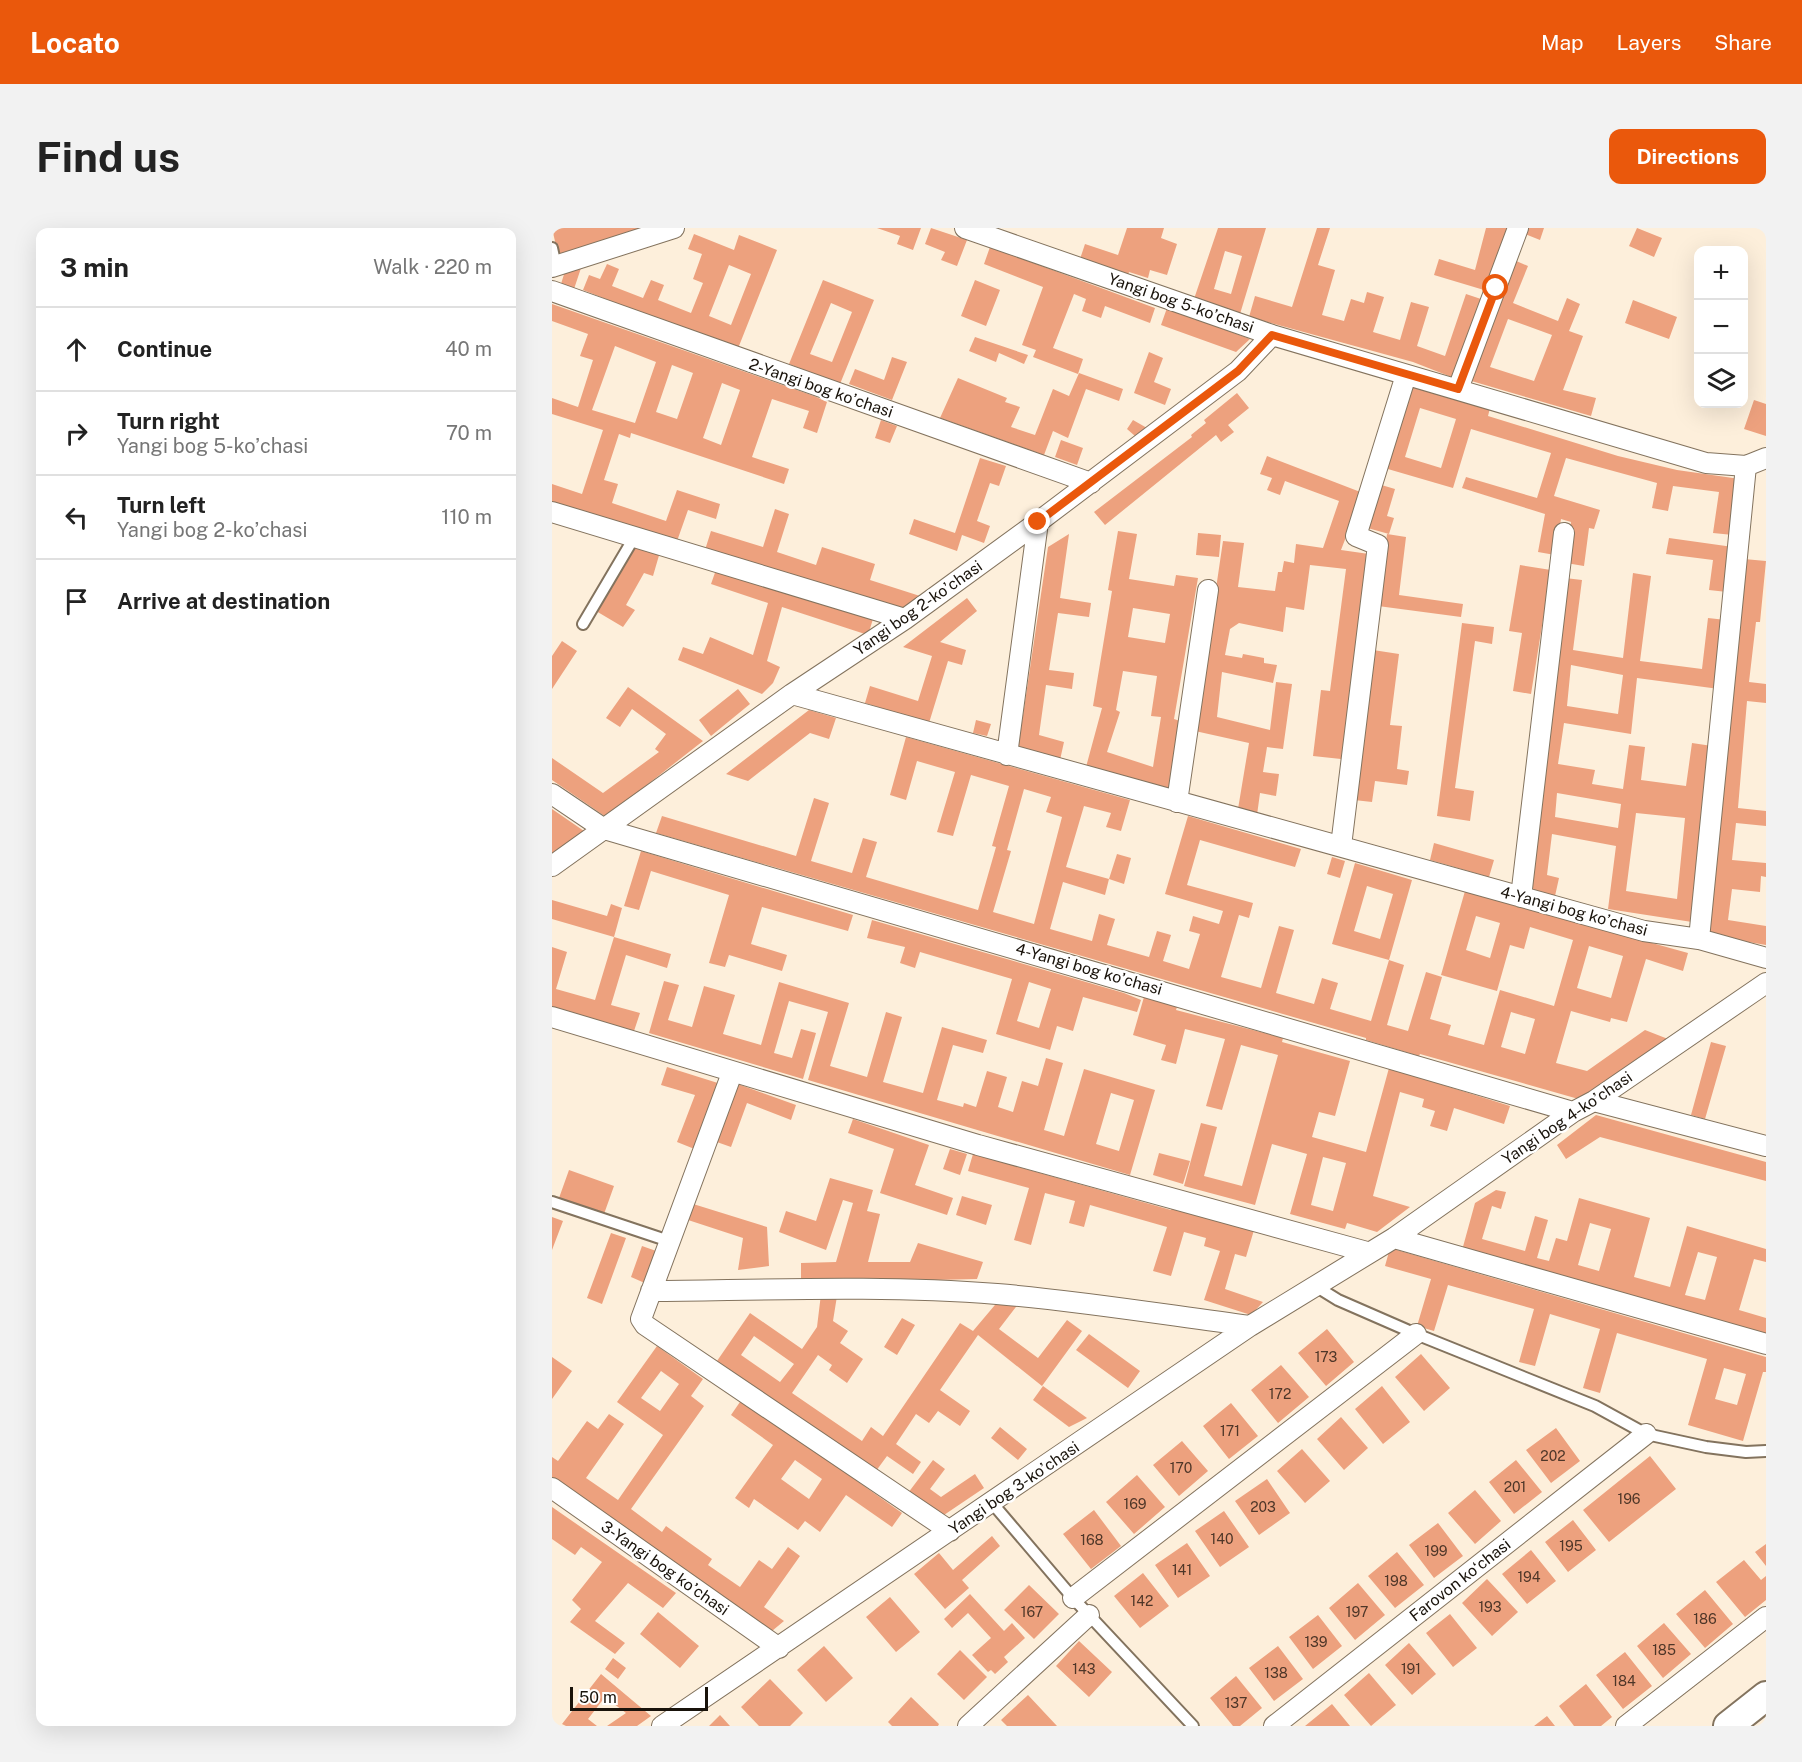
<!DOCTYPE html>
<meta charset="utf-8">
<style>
body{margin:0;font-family:"Public Sans",sans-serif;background:#f2f2f2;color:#222}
.controls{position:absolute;right:18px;top:18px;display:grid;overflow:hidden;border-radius:12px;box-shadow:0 6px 24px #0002}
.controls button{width:54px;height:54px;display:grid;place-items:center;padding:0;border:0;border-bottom:2px solid #e0e0e0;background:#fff;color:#222;font:30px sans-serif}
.scale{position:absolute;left:18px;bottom:15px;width:138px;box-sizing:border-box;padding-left:6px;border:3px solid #19130b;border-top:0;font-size:16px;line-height:21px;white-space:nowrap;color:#19130b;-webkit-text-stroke:4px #fff;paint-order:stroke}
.stop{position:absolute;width:18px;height:18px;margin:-14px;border:4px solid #ea580c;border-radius:50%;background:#fff}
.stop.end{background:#ea580c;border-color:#fff;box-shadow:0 2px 6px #0008}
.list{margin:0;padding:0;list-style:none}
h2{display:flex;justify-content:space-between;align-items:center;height:78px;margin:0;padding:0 24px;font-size:26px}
h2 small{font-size:20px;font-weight:400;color:#767676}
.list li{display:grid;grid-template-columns:39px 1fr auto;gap:18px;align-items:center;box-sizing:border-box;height:84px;padding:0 24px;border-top:2px solid #e0e0e0}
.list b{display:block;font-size:22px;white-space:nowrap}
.list p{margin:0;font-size:20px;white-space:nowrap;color:#767676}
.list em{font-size:20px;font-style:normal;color:#767676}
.icon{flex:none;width:33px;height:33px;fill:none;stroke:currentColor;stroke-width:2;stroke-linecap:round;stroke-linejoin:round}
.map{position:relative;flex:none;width:1214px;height:1498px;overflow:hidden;border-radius:12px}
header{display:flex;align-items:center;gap:36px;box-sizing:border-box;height:84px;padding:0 30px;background:#ea580c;color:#fff}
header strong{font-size:28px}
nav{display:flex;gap:33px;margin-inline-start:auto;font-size:21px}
.intro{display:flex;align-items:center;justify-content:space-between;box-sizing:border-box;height:144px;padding:0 36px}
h1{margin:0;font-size:42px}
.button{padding:15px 27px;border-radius:12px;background:#ea580c;color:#fff;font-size:21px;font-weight:700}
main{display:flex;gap:36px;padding:0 36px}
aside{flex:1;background:#fff;border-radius:12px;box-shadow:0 6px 24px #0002}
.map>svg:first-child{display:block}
.building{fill:#eda17e;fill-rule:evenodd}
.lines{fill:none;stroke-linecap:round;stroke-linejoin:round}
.lane-casing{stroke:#83735e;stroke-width:14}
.street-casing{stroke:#83735e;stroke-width:22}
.secondary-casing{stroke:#83735e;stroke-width:32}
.lane{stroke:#fff;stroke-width:10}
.street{stroke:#fff;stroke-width:20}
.secondary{stroke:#fff;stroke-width:28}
.route{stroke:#ea580c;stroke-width:8}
.labels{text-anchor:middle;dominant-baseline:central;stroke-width:5;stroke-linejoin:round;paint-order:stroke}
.number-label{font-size:14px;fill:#4e3628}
.street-label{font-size:16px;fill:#19130b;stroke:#fff}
</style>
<header>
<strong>Locato</strong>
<nav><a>Map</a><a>Layers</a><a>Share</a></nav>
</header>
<div class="intro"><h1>Find us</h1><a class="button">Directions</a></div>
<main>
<aside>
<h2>3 min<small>Walk · 220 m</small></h2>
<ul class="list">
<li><svg class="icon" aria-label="ahead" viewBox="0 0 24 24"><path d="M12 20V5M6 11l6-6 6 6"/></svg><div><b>Continue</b></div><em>40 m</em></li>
<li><svg class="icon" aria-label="right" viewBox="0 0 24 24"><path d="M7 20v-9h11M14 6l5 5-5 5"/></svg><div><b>Turn right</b><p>Yangi bog 5-koʼchasi</p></div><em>70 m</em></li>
<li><svg class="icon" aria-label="left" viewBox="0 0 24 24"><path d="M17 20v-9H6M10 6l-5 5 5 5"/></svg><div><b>Turn left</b><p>Yangi bog 2-koʼchasi</p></div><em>110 m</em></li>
<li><svg class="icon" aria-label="arrive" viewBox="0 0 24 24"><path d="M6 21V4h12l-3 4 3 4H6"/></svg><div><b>Arrive at destination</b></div></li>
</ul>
</aside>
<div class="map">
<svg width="1214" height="1498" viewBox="0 0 1214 1498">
<rect width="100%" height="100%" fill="#fdefdb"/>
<!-- building -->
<path class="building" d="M0 0H103L7 31Z
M325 0H369L361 22 345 16 348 8Z
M379 0 415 12 405 38 389 32 393 24 373 16Z
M575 0H612L609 10 625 16 615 47 598 42 596 50 577 44 575 50 527 34 533 16 566 27Z
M666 0H714L688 86 642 71ZM673 23 690 28 679 66 662 61Z
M765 0H778L766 37 783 42 770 87 792 93 799 71 812 75 815 64 832 69 821 104 848 112 859 74 877 79 865 118 893 128 914 66 929 71 902 150 861 134 697 89 703 68 740 79Z
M934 0H956L932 62 882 47 887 31 923 42Z
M976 0H992L988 12 973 6Z
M1085 0 1110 10 1102 29 1077 18Z
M142 6 182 22 187 7 225 22 185 123 31 62 37 47 48 51 55 36 67 41 60 58 91 70 99 52 112 57 106 72 139 85 151 55 141 51 150 26 136 21ZM177 37 199 46 179 97 157 88Z
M438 19 603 80 598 95 553 78 549 90 530 83 534 71 522 66 501 120 531 131 526 146 481 129 484 122 470 117 491 59 432 36Z
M962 32 976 38 961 75 1006 93 1015 70 1028 76 1017 103 1031 108 1011 162 1044 170 1039 188 916 152ZM956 91 1000 107 982 153 938 139Z
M29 40 22 61 9 56 13 43Z
M271 52 322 72 288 156 237 136ZM279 75 300 84 280 134 258 126Z
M423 52 448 62 434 98 409 88Z
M1081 72 1125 89 1117 111 1073 95Z
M0 76 262 168 275 174 265 205 251 200 257 183 220 171 200 229 237 241 232 256 79 205 78 210 67 206 52 252 66 256 60 275 114 293 125 262 168 276 164 291 136 282 124 316 0 277V256L30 266 51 202 0 186V170L26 179 41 132 28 128 36 106 0 93ZM63 118 104 134 83 195 40 182ZM120 137 141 145 125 191 104 184ZM170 155 188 162 169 217 151 210Z
M615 80 698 111 684 124 609 97Z
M423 109 476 127 472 136 447 125 444 134 417 123Z
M597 124 611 130 602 154 619 161 613 177 582 165Z
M340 129 355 134 340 172 297 156 303 141 332 152Z
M527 145 571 161 567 173 534 161 516 210 501 203 492 227 388 190 406 150 455 170 453 174 468 179 459 199 483 207 501 161 517 168Z
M855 158 938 180 936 188 1066 228 1125 242 1188 251 1181 307 1161 305 1167 264 1121 258 1116 283 1100 280 1105 255 1014 230 1002 268 1048 282 1042 301 1037 300 1032 338 1014 335 1019 294 1009 291 1003 327 986 324 993 286 910 260 914 249 985 270 999 225 919 201 901 260 829 239ZM868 180 904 191 889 240 853 229Z
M685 165 697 180 676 197 682 204 669 214 664 207 553 297 542 284 640 209 639 207 654 195 652 192Z
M1202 172 1214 176V208L1192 201Z
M329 192 345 198 338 215 323 210Z
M581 192 595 200 583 208 575 201Z
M509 212 531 220 525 237 503 229Z
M715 228 811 265 789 322 817 326 789 531 761 528 769 462 778 463 794 341 758 337 752 382 734 379 731 404 687 395 678 401 673 427 690 430 691 426 712 430V435L725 437 721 455 670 444 665 489 718 502 724 454 740 456 731 521 715 519 711 544 727 546 724 568 708 565 705 587 686 581 697 515 643 503 671 313 692 315 686 359 723 363 726 344H730L732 333 742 335 744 316 771 320 787 273 733 253 728 267 715 262 720 250 708 246Z
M428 230 454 238 447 258 438 255 425 293 438 298 432 315 410 307 405 323 357 306 362 291 403 305Z
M826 256 843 261 835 288 842 290 837 306 812 299Z
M223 281 237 286 225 324 264 337 270 319 323 336 318 352 368 368 351 382 153 322 159 303 211 319Z
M566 303 585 306 577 351 622 358 624 347 646 350 622 491 628 493 617 562 534 539 550 480 541 478 560 363 556 362ZM581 380 618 386 613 415 576 409ZM571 443 605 448 599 488 609 489 601 539 555 524 568 484 564 482Z
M646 305 669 307 667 329 644 327Z
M517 306 508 370 539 375 537 389 506 385 497 442 522 445 520 461 494 457 487 507 512 514 508 532 466 521 496 319Z
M835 306 854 309 847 367 911 376 909 389 826 378Z
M1117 310 1181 319 1175 364 1157 362 1161 332 1114 326Z
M83 317 108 324 101 348 92 345 74 377 83 382 71 399 44 383Z
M1192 331 1214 333 1208 394H1204L1197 454 1214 456V475L1195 473 1186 580 1214 583V598L1184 595 1180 632 1214 635V649L1209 648 1208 664 1180 661 1176 692 1214 698V717L1155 707Z
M968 337 999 342 979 466 961 463 970 405 957 403Z
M165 339 321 391 316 407 230 379 215 433 228 439 221 455 210 466 126 432 131 419 151 426 158 409 201 427 216 375 159 356Z
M1081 345 1099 348 1088 433 1150 441 1156 390 1174 392 1167 461 1085 450 1079 506 1012 495 1006 536 1043 542 1040 556 1071 561 1077 517 1093 519 1089 552 1134 558 1140 515 1160 518 1140 694 1056 681 1064 618 1000 606 995 647 1007 650 1003 668 975 661 1013 350 1030 352 1021 422 1071 430ZM1019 437 1071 447 1066 486 1015 478ZM1005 565 1069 576 1066 600 1003 589ZM1084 585 1133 590 1125 671 1074 663Z
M415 370 425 383 388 414 414 422 410 437 396 433 377 495 313 475 318 458 366 473 380 428 351 419Z
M910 395 942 399 940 416 923 413 903 560 922 563 918 593 885 588Z
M10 413 25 423 0 461V428Z
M821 422 847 426 838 497 850 498 845 541 857 543 855 557 823 553 820 574 802 572Z
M76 459 151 513 54 589 0 552V530L51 565 107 524 103 521 114 506 80 481 68 499 54 490Z
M186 461 198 476 159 508 147 492Z
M257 482 284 490 277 511 258 505 196 553 174 546Z
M424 492 439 496 435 508 421 505Z
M354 509 578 572 569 603 554 599 559 585 532 578 514 639 557 651 553 667 511 654 498 701 540 713 547 686 563 691 555 717 597 729 605 703 619 707 611 733 637 741 648 706 637 703 641 688 667 696 671 683 613 666 636 588 749 621 743 639 648 612 635 657 701 675 697 690 687 687 669 749 709 760 727 698 742 702 724 765 762 776 770 750 786 755 778 781 819 793 837 732 852 737 835 797 856 803 874 744 890 749 878 791 899 797 896 807 932 817 948 762 1002 778 1021 712 978 699 972 721 958 717 945 763 889 747 913 663 1136 725 1131 743 1094 731 1075 794 1059 790 1058 794 1019 783 1004 835 1035 843 1093 802 1116 811 1030 872 868 826 867 828 814 812V810L104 605 110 588 244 628 262 570 277 575 259 633 300 645 311 610 325 614 314 649 426 682 444 619 440 618 457 558 419 547 401 608 385 604 403 544 365 533 354 572 338 567ZM472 561 499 569 494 584 510 589 482 696 441 684 459 623 455 622ZM924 688 948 695 938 730 914 722ZM1037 718 1071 728 1059 770 1025 760ZM959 784 983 791 973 826 949 819Z
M0 581 32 603 0 626Z
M882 615 942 632 937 649 878 632Z
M89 623 301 687 296 703 210 679 199 716 235 727 230 743 177 727 173 739 157 735 177 667 99 643 87 682 72 678Z
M565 626 579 630 572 656 557 651Z
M780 629 793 633 788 650 775 646Z
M803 635 860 652 837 732 780 716ZM815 658 841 666 828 711 802 703Z
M0 672 55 688 59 676 70 680 62 709 0 691Z
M320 692 572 765 589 772 585 784 531 769 521 803 505 798 498 822 444 806 460 751 368 724 363 740 348 735 353 719 315 710ZM477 754 499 761 487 800 465 793Z
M62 709 119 726 115 740 74 727 59 777 88 785 82 803 0 779V719L15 724 4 761 43 772Z
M112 753 127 757 116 792 140 799 152 758 183 767 171 806 209 817 227 754 297 775 278 838 315 849 334 784 350 789 331 854 371 865 390 799 435 812 431 825 401 817 385 872 411 879 412 875 424 879 435 843 455 849 446 879 461 884 470 853 486 858 494 830 511 835 492 902 512 908 532 841 603 862 578 947 256 852 276 784 237 773 222 825 240 830 249 801 264 805 251 851 97 805ZM559 865 582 872 567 923 544 916Z
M592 769 625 779 624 782 731 810 730 814 798 833 783 888 767 884 760 909 814 924 837 840 958 878 952 896 902 880 895 903 878 898 883 883 870 879 872 871 848 864 821 968 858 979 825 1004 795 995 793 1001 738 986 755 926 720 916 703 977 632 958 649 895 665 899 652 948 690 958 726 827 689 817 670 882 654 878 673 811 633 801 624 836 609 832 614 817 581 807ZM771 929 794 935 781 983 759 977Z
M1159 814 1174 818 1153 891 1139 887Z
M115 839 169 856 145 922 125 914 143 867 109 857Z
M183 855 244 877 239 892 195 875 179 919 162 913Z
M1044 887 1214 934V953L1048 909 1014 931 1005 917Z
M301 891 377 917 363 957 401 970 395 987 328 965 342 921 296 905Z
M398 921 415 926 408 947 391 941Z
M607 925 638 933 631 956 601 947Z
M421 926 619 982 621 978 702 1002 694 1029 683 1026 673 1061 711 1074 699 1087 652 1072 668 1023 652 1018 654 1010 632 1004 619 1048 601 1043 615 999 538 977 532 999 517 995 523 973 493 965 479 1017 462 1012 477 960 416 943Z
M17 942 62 958 52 986 7 970Z
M278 950 321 962 315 983 328 986 316 1034H358L366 1015 431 1034 425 1051 249 1055V1035L284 1034 301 975 291 972 274 1022 227 1004 234 983 264 993Z
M944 962 954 964 949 981 940 978 930 1011 973 1023 983 988 996 992 985 1030 997 1033 1004 1010 1015 1013 1027 970 1098 990 1082 1049 1118 1059 1135 998 1214 1021V1034L1202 1031 1187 1082 1214 1090V1112L909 1026 923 975ZM1038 995 1059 1001 1047 1043 1026 1037ZM1146 1024 1165 1029 1153 1072 1133 1067Z
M410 968 440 977 434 997 404 987Z
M138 975 215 999 217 1038 186 1042 191 1010 133 991Z
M0 989 11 993 0 1022Z
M59 1005 74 1010 50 1076 35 1070Z
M90 1018 107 1024 95 1056 79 1049Z
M838 1020 1214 1129V1144H1211L1191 1213 1136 1197 1155 1131 1065 1105 1048 1165 1031 1160 1048 1101 998 1086 983 1138 967 1134 982 1081 896 1057 882 1103 865 1098 879 1051 833 1038ZM1172 1140 1194 1146 1185 1177 1163 1171Z
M269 1066 285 1068 281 1093 296 1103 288 1115 311 1131 295 1155 277 1142 280 1137 266 1127 240 1165 310 1213 319 1199 331 1208 408 1095 421 1103 448 1071 467 1075 447 1101 486 1130 515 1092 530 1103 490 1158 426 1107 388 1162 418 1183 408 1198 386 1183 377 1195 364 1186 344 1216 369 1234 361 1246 335 1228 324 1243 165 1133 198 1085 250 1121 265 1099ZM202 1108 242 1136 228 1154 189 1127Z
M350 1090 363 1097 345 1127 332 1119Z
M775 1101 802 1134 774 1158 746 1125Z
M537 1106 588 1143 576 1160 524 1122Z
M105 1118 151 1151 139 1168 152 1178 79 1281 110 1304 114 1298 160 1331 156 1337 188 1359 207 1332 220 1341 236 1319 248 1328 212 1379 232 1393 220 1403 0 1249V1229L6 1233 35 1193 46 1201 57 1186 72 1196 34 1250 66 1272 111 1207 65 1174ZM109 1143 127 1156 108 1183 89 1170Z
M869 1126 898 1160 872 1183 843 1149Z
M0 1129 20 1143 0 1171Z
M729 1137 757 1169 726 1195 699 1162Z
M491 1158 535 1190 517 1199 481 1172Z
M830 1158 858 1194 831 1216 803 1181Z
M190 1171 350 1285 340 1299 294 1267 268 1304 253 1293 246 1302 202 1271 197 1280 183 1270 221 1217 179 1187ZM243 1232 270 1251 257 1271 229 1251Z
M679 1175 706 1208 677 1231 651 1198Z
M789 1189 816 1220 792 1242 765 1211Z
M448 1199 475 1221 466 1232 439 1210Z
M1004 1200 1028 1233 999 1255 974 1222Z
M630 1213 656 1243 627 1268 601 1237Z
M750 1221 778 1253 753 1275 725 1243Z
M1098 1228 1124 1261 1057 1314 1031 1282Z
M381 1232 393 1241 378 1261 389 1269 423 1246 432 1260 389 1289 356 1265Z
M964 1232 990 1264 962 1286 937 1254Z
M585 1247 613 1279 582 1306 554 1274Z
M715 1251 738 1285 707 1307 683 1273Z
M923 1262 949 1293 923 1316 896 1285Z
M0 1279 124 1365 111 1380 76 1355 43 1393 73 1415 63 1426 18 1394 29 1381 20 1372 50 1334 29 1319 23 1327 0 1311Z
M542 1282 569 1318 539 1341 511 1306Z
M672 1283 697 1319 668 1339 643 1303Z
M1021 1292 1044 1322 1016 1344 993 1314Z
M886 1295 911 1328 882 1350 857 1317Z
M440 1308 448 1318 410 1352 417 1360 393 1381 362 1346 387 1325 401 1342Z
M635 1315 658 1348 626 1370 603 1337Z
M1214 1316V1338L1203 1324Z
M979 1322 1004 1353 975 1376 950 1346Z
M845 1324 872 1357 843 1380 816 1348Z
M1192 1332 1209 1352 1214 1348V1372L1193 1389 1164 1354Z
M591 1345 617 1378 588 1400 562 1368Z
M935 1351 966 1384 940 1408 910 1375Z
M806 1355 833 1387 803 1412 777 1380Z
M477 1357 507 1386 482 1411 452 1382Z
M1153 1362 1181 1396 1153 1420 1124 1386Z
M418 1366 452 1403 460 1395 473 1410 452 1429 456 1434 443 1446 439 1442 436 1444 420 1427 439 1410 416 1385 400 1400 392 1391Z
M338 1369 368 1404 344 1424 314 1389Z
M106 1384 147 1418 128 1440 88 1406Z
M898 1386 925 1420 901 1439 874 1405Z
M766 1387 790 1418 761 1441 737 1409Z
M1112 1395 1139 1426 1111 1450 1085 1418Z
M527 1413 560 1444 537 1469 504 1438Z
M857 1415 884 1446 860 1467 833 1437Z
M272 1418 301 1450 274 1474 245 1442Z
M726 1418 751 1451 722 1473 697 1440Z
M408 1422 435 1449 412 1472 385 1446Z
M1073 1424 1100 1458 1071 1481 1044 1447Z
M61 1430 74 1440 66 1451 53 1441Z
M817 1445 844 1477 819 1498 792 1467Z
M49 1446 99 1488 85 1498H55L74 1485 53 1469 36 1491 45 1498H14L10 1496Z
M684 1448 710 1480 688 1498H681L658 1470Z
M218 1451 251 1485 238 1498H207L189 1479Z
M1034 1456 1060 1489 1049 1498H1022L1007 1478Z
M476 1467 505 1498H455L449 1492Z
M359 1469 387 1496 386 1498H340L336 1494Z
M780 1476 798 1498H753Z
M168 1487 178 1498H157Z
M995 1488 1003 1498H982Z"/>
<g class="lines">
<defs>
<path id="lane" d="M0 20 4 38
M31 396 83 308
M0 974 117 1013
M765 1059 786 1072 864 1106 1043 1178 1094 1206 1154 1219 1194 1224 1214 1223
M441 1276 521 1370 641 1498"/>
<path id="street" d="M413 0 720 107 1154 235 1194 238 1214 230
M0 39 122 0
M0 63 539 255
M906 161 966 0
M0 284 353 391
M240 466 1092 703 1147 711 1214 730
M455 527 486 294
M0 566 52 601 1021 884
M625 574 656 362
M789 618 826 317 804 308 854 147
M0 638 240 466 353 391 486 294 686 143 720 107
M969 669 1012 305
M1147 711 1194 238
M0 789 426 917 815 1024
M180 845 89 1091 93 1097 398 1303
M1042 873 1214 918
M842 1010 1214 1116
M99 1063C214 1062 331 1057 445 1066 530 1073 614 1087 698 1098
M0 1260 227 1420
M521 1370 864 1106
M110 1498 698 1098 842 1010 1021 884 1042 873 1214 755
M416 1498 537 1387
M722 1498 1094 1206
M1074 1498 1214 1389"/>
<path id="secondary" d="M1176 1498 1214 1468"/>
</defs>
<!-- lane casing -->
<use href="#lane" class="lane-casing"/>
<!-- street casing -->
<use href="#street" class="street-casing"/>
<!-- secondary casing -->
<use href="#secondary" class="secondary-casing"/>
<!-- lane -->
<use href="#lane" class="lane"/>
<!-- street -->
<use href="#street" class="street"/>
<!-- secondary -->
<use href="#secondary" class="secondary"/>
</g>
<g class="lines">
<!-- route -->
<path class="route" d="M486 294 686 143 720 107 906 161 944 60"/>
</g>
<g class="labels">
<!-- number labels -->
<g class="number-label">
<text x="774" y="1129">173</text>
<text x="728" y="1166">172</text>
<text x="678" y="1203">171</text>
<text x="1001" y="1228">202</text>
<text x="629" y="1240">170</text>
<text x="963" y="1259">201</text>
<text x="1077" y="1271">196</text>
<text x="583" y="1276">169</text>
<text x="711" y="1279">203</text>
<text x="670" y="1311">140</text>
<text x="540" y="1312">168</text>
<text x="1019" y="1318">195</text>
<text x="884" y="1323">199</text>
<text x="630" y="1342">141</text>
<text x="977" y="1349">194</text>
<text x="844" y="1353">198</text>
<text x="590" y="1373">142</text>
<text x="938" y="1379">193</text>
<text x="480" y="1384">167</text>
<text x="805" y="1384">197</text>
<text x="1153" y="1391">186</text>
<text x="764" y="1414">139</text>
<text x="1112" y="1422">185</text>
<text x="532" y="1441">143</text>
<text x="859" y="1441">191</text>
<text x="724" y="1445">138</text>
<text x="1072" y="1453">184</text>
<text x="684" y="1475">137</text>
</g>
<!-- street labels -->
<g class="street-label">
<text transform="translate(629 75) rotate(19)">Yangi bog 5-koʼchasi</text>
<text transform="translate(269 160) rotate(19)">2-Yangi bog koʼchasi</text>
<text transform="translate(366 380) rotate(-35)">Yangi bog 2-koʼchasi</text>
<text transform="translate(1022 683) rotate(15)">4-Yangi bog koʼchasi</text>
<text transform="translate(537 741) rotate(16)">4-Yangi bog koʼchasi</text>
<text transform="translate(1015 890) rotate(-34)">Yangi bog 4-koʼchasi</text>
<text transform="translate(462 1260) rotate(-34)">Yangi bog 3-koʼchasi</text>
<text transform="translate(113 1340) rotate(35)">3-Yangi bog koʼchasi</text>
<text transform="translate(908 1352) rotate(-38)">Farovon koʻchasi</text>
</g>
</g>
</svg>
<div class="controls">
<button>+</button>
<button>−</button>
<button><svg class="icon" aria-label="layers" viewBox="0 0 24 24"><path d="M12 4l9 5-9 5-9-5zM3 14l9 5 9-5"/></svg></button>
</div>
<div class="scale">50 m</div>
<div class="stop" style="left:944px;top:60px"></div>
<div class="stop end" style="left:486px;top:294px"></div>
</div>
</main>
